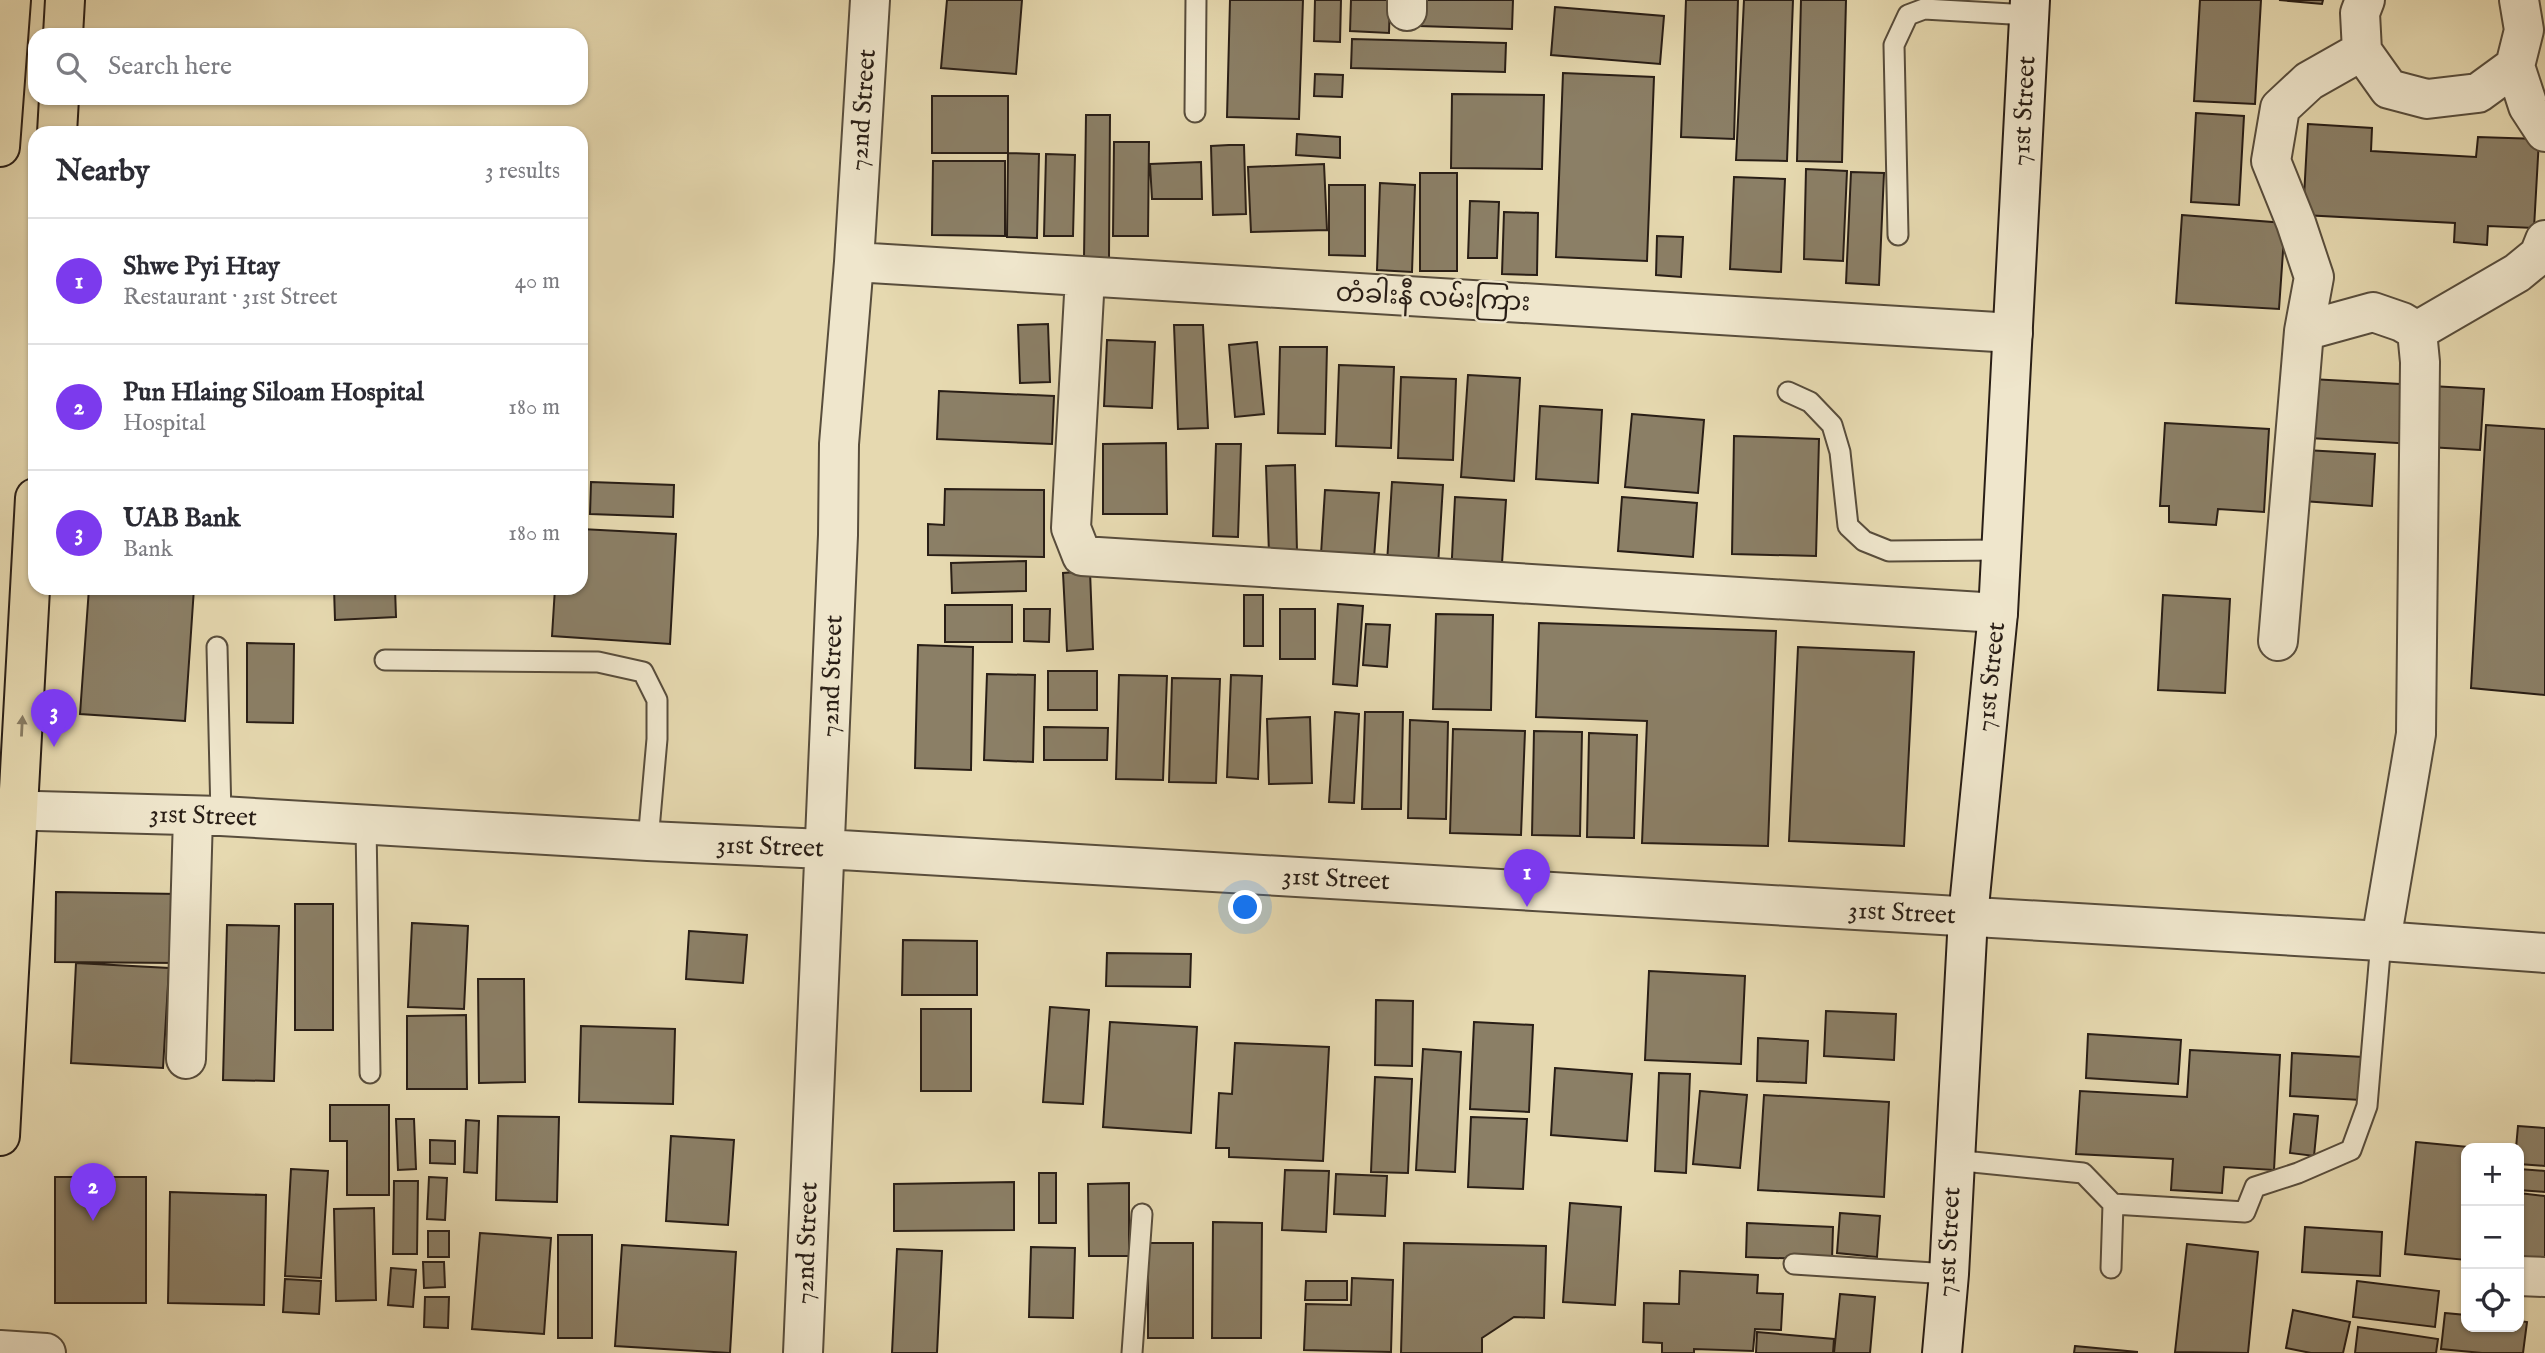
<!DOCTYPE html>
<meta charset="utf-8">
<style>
body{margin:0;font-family:"IM FELL English","Noto Sans Myanmar",serif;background:#f7f7f7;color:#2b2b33}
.controls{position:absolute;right:21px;bottom:21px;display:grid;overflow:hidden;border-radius:14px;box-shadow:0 2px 5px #0004}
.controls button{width:63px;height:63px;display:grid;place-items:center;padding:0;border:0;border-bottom:2px solid #e1e1e2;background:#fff;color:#2b2b33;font:35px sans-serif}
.you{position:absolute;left:1246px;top:908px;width:24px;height:24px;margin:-18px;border:5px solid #fff;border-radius:50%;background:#1a73e8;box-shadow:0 0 0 10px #1a73e833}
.badge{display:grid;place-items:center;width:46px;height:46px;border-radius:50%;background:#7c3aed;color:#fff;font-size:23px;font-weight:700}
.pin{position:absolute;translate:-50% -58px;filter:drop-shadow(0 2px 4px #0008)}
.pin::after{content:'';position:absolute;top:37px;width:24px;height:21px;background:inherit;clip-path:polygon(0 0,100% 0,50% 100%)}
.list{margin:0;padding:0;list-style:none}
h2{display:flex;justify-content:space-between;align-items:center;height:91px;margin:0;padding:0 28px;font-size:30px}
h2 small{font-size:23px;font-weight:400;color:#7c7c81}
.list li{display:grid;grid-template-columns:46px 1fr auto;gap:21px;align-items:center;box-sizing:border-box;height:126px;padding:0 28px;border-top:2px solid #e1e1e2}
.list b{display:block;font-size:26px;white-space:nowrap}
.list p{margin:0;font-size:23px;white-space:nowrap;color:#7c7c81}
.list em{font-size:23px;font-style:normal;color:#7c7c81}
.icon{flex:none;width:38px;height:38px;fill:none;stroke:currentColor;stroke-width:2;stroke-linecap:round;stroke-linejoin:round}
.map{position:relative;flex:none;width:2545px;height:1353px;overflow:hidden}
.search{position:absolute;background:#fff;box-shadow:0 2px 5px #0004;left:28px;top:28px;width:560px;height:77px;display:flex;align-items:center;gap:18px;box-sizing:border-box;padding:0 24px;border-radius:21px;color:#7c7c81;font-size:26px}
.panel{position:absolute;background:#fff;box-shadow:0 2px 5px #0004;left:28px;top:126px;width:560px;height:469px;border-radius:21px}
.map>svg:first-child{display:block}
.building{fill:#8b7f66;stroke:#291e16;stroke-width:2}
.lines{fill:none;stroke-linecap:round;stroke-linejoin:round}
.service-casing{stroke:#584d3c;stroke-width:23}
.minor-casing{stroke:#584d3c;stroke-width:42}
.secondary-casing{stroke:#291e16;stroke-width:42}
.primary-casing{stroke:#291e16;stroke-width:42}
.service{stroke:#efe6cc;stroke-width:19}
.minor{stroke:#efe6cc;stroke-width:38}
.secondary{stroke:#efe6cc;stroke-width:38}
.primary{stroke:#e6d9b0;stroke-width:38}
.oneway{fill:#887c63}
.labels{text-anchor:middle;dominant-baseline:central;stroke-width:5;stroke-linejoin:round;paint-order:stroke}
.street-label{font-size:26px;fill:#291e16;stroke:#efe6cc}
</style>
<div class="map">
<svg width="2545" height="1353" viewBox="0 0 2545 1353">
<rect width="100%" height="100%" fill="#e6d9b0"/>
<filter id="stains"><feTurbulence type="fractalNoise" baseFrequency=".00286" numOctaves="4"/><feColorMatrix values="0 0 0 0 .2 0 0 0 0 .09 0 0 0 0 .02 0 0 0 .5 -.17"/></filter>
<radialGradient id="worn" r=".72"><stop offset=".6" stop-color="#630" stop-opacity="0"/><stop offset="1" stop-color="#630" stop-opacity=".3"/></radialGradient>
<!-- building -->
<path class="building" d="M947 0H1022L1016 74 941 68Z
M1230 0H1303L1299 119 1227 117Z
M1315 0H1341L1340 42 1314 41Z
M1351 0H1390L1389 33 1350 31Z
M1420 0H1513L1512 29 1419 26Z
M1686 0H1738L1734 139 1681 137Z
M1744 0H1793L1787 161 1736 160Z
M1801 0H1846L1842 162 1797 161Z
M2200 0H2261L2255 104 2194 101Z
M2279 0H2323L2322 4Z
M1555 7 1664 16 1660 64 1551 55Z
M1352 39 1506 43 1505 72 1351 68Z
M1563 73 1654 77 1647 261 1556 257Z
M1315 74 1343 75 1342 97 1314 96Z
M1452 94 1544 95 1542 169 1451 168Z
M932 96H1008V153H932Z
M2196 113 2244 116 2239 205 2191 202Z
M1086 115H1110L1109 258H1084Z
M2308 124 2372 128 2371 151 2476 157 2478 137 2539 139 2534 228 2488 226 2487 245 2454 242 2455 223 2303 215Z
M1297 134 1340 137V158L1296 155Z
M1114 142H1149L1148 236H1113Z
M1229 145H1244L1246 214 1213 215 1211 146Z
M1008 153 1039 154 1037 238 1007 237Z
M1046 154 1075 155 1073 236H1044Z
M933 161H1005V236L932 235Z
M1201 162 1202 199H1152L1150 164Z
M1324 164 1327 230 1251 232 1248 167Z
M1806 169 1847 171 1843 261 1804 259Z
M1851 172 1884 173 1879 285 1846 283Z
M1420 173H1457V271H1420Z
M1734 177 1785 179 1781 272 1730 269Z
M1380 183 1415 185 1412 272 1377 270Z
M1329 185H1365V256L1329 255Z
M1470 201 1499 202 1497 258H1468Z
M1504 212 1538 213 1537 275 1502 274Z
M2182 215 2285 223 2279 309 2176 303Z
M1657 236 1683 237 1681 277 1656 275Z
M1048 324 1050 382 1020 383 1018 325Z
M1174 325H1203L1208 428 1178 429Z
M1107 340 1155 342 1152 408 1104 406Z
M1257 342 1264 414 1235 417 1229 345Z
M1280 347H1327L1325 434 1278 433Z
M1339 365 1394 367 1391 448 1336 446Z
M1468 375 1520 378 1514 481 1461 477Z
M1401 377 1456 379 1453 460 1398 458Z
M2311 379 2418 385 2415 444 2309 438Z
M2431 386 2484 389 2480 450 2428 447Z
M939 391 1054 396 1052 444 937 439Z
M1540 406 1602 410 1598 483 1536 479Z
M1632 414 1704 420 1698 493 1625 487Z
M2165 423 2269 429 2264 512 2218 509 2216 525 2169 522V506H2160Z
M2486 425 2545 429V695L2471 688Z
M1734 436 1819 439 1816 556 1732 554Z
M1166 443 1167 514H1103V444Z
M1216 444H1241L1238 537 1213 536Z
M2305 450 2375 454 2372 506 2303 501Z
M1295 465 1297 552 1269 554 1266 466Z
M591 482 674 485 673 517 590 514Z
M1392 482 1443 485 1438 566 1387 563Z
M945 489 1044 490V557L928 555V524L944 525Z
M1325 490 1379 493 1374 558 1321 554Z
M1455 497 1506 500 1501 579 1451 577Z
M1622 497 1697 503 1693 557 1618 551Z
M581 529 676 534 670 644 552 636 555 588H581Z
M1026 561V591L952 593 951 563Z
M1090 571 1093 649 1067 651 1063 573Z
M89 588H194L185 721 80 714Z
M334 588H395L396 617 335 620Z
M1244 595H1263V646H1244Z
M2163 595 2230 599 2225 693 2158 690Z
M1338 604 1363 606 1357 686 1333 684Z
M945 605H1012V642H945Z
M1024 609H1050L1049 642 1024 641Z
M1280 609H1315V659H1280Z
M1436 614 1493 615 1491 710 1433 709Z
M1539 623 1776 631 1768 846 1642 843 1647 721 1536 717Z
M1366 624 1390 625 1387 667 1363 665Z
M247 643 294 644 293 723 247 722Z
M918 645 973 647 971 770 915 768Z
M1798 647 1914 652 1904 846 1789 841Z
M1048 671H1097V710H1048Z
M987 674 1035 675 1033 762 984 760Z
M1119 675 1167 676 1163 780 1116 779Z
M1231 675 1262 676 1258 779 1227 777Z
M1172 678 1220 679 1216 783 1169 782Z
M1335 712 1359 714 1354 803 1329 802Z
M1365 712H1403L1401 809H1362Z
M1310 717 1312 783 1269 784 1267 719Z
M1410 720 1448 722 1446 819 1408 818Z
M1044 727 1108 728 1107 760H1044Z
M1453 729 1525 731 1521 835 1450 833Z
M1534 731 1582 732 1580 836 1532 835Z
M1589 733 1637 735 1634 838 1587 837Z
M56 892 179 894 178 963 55 962Z
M295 904H333V1030H295Z
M412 923 468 926 464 1009 408 1007Z
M227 925 279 926 274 1081 223 1080Z
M689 931 747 935 743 983 686 979Z
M903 940 977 941V995H902Z
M1107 953 1191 954 1190 987 1106 986Z
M76 963 169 968 163 1068 71 1063Z
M1649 971 1745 976 1741 1064 1645 1060Z
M478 979H524L525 1082 479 1083Z
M1376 1000 1413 1001 1412 1066 1375 1065Z
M1050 1007 1089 1010 1083 1104 1043 1102Z
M921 1009H971V1091H921Z
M1826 1011 1896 1014 1894 1060 1824 1056Z
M466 1015 467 1089H407V1016Z
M1110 1022 1197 1027 1191 1133 1103 1127Z
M1474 1022 1533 1025 1529 1112 1470 1109Z
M581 1026 675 1029 673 1104 579 1102Z
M2088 1034 2181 1040 2178 1084 2086 1078Z
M1758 1038 1808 1041 1806 1083 1757 1081Z
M1235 1043 1329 1047 1323 1161 1229 1157V1148H1216L1219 1093 1232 1094Z
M1423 1049 1461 1052 1455 1172 1416 1170Z
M2190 1050 2280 1055 2274 1170 2224 1167 2222 1193 2171 1190 2173 1159 2076 1154 2080 1091 2187 1097Z
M2292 1053 2363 1057 2361 1100 2290 1096Z
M1555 1068 1632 1074 1627 1141 1551 1135Z
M1659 1073 1690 1074 1686 1173 1655 1171Z
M1375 1077 1412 1079 1408 1173 1371 1172Z
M1700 1091 1747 1095 1740 1168 1693 1164Z
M1764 1095 1889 1102 1884 1197 1758 1190Z
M330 1105H389V1195H347V1141H330Z
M2294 1114 2318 1116 2314 1156 2290 1153Z
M498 1116 559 1117 557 1202 496 1200Z
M1471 1117 1527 1119 1523 1189 1468 1187Z
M396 1119H414L416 1169 398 1170Z
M466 1120 479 1121 477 1173 464 1172Z
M2518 1126 2545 1128V1166L2519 1164V1148H2516Z
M671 1136 734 1140 728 1225 666 1221Z
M430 1140 455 1141V1164L430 1163Z
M2416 1142 2479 1148H2466V1260L2405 1254Z
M291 1169 328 1171 321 1278 285 1276Z
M2519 1169 2545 1171V1192L2519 1190Z
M1285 1170 1329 1171 1326 1232 1282 1230Z
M1039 1173H1056V1223H1039Z
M1336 1174 1387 1176 1385 1216 1334 1214Z
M55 1177H146V1303H55Z
M429 1177 447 1178 445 1220 427 1219Z
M394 1181H418L417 1254H393Z
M1014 1182V1230L894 1231V1184Z
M1129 1183V1256H1089L1088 1184Z
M170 1192 266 1195 264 1305 168 1303Z
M2519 1193 2545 1196V1259L2519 1256Z
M1570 1203 1621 1207 1615 1305 1563 1302Z
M374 1208 376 1300 336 1301 334 1209Z
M1840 1213 1880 1216 1877 1257 1837 1253Z
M1213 1222 1262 1223 1261 1338H1212Z
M1747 1223 1833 1227 1832 1260 1746 1257Z
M2305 1227 2382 1232 2380 1276 2302 1272Z
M428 1231H449V1257H428Z
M480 1233 551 1238 544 1334 472 1329Z
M558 1235H592V1338H558Z
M1148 1243H1193V1338H1148Z
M1404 1243 1546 1246 1544 1318 1514 1317 1482 1338V1353H1401Z
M2187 1244 2258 1252 2248 1353 2175 1352Z
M622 1245 736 1252 730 1353 615 1346Z
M1031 1247 1075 1248 1073 1318 1029 1317Z
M897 1249 942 1251 937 1353H892Z
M423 1262H444L445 1287 424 1288Z
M391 1268 416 1270 413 1307 388 1305Z
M1680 1271 1758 1275 1757 1293 1783 1294 1781 1330 1755 1329 1753 1351 1694 1349V1353H1662V1343L1643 1342 1644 1303 1679 1304Z
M1352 1278 1393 1280 1391 1352 1304 1350 1306 1304 1351 1305Z
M285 1279 321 1281 319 1314 283 1312Z
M1306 1281H1347V1300H1305Z
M2357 1281 2439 1291 2435 1327 2353 1317Z
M1840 1294 1875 1297 1870 1353H1834Z
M425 1297H449L448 1328 424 1327Z
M2293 1310 2350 1322 2343 1353H2311L2286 1348Z
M2445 1313 2466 1315V1327H2519V1321L2527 1322 2523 1353H2482L2441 1349Z
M2358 1327 2438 1339 2436 1353H2355Z
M1757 1332 1834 1339 1833 1353H1756Z
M2075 1346 2137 1352V1353H2074Z"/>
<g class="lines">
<defs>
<path id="service" d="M1195 112 1196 0
M1898 235 1894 45 1908 15 1924 9 2029 15
M1788 392 1810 402 1832 425 1840 452 1848 526 1864 541 1889 551 2000 550
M217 647 221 816
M385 660 598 662 643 672 657 700V739L648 841
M366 825 370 1073
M1953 1160 2083 1173 2113 1204 2111 1268
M2113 1204 2245 1212 2255 1187 2298 1173 2351 1150 2367 1106 2381 941
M1794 1264 1949 1274
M1132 1353 1142 1214"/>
<path id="minor" d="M1407 0V11
M2365 0 2360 13 2362 51 2389 89 2427 99 2478 93 2515 66
M2519 0 2524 30 2515 66 2528 106 2545 132
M2362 51 2309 81 2280 108 2271 161 2296 223 2314 277 2304 331 2373 312 2402 322 2417 331 2420 362 2416 734 2381 941
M854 262 2013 333
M1085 277 1071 528 1082 556 1998 613
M2417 331 2517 273 2539 255 2545 240
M2278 641 2304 331
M0 810 221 816 648 841 824 849 2381 941 2545 953
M186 1059 193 816
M2519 1276 2545 1277
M0 1350 46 1353
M803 1353 838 535 839 444 854 262 870 0"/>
<path id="secondary" d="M1942 1353 1949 1274 1968 917 1998 613 2030 0"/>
<path id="primary" d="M63 35 65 0
M57 133 59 98
M0 147 11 0
M0 1136 35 498"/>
</defs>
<!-- service casing -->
<use href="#service" class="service-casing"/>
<!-- minor casing -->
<use href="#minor" class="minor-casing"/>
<!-- secondary casing -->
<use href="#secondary" class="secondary-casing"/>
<!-- primary casing -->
<use href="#primary" class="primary-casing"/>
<!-- service -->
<use href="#service" class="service"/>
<!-- minor -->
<use href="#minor" class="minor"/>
<!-- secondary -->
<use href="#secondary" class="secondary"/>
<!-- primary -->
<use href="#primary" class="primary"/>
</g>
<!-- one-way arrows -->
<defs><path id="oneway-solid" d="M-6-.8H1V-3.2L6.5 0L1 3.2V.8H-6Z" transform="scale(1.75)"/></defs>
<use class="oneway" href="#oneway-solid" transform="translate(22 726) rotate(-87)"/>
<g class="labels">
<!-- street labels -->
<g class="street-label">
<text transform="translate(863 110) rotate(-86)">72nd Street</text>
<text transform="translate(2024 111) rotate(-87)">71st Street</text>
<text transform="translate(1433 298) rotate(3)">တံခါးနီ လမ်းကြား</text>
<text transform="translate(832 676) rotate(-88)">72nd Street</text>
<text transform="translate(1991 677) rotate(-84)">71st Street</text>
<text transform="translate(203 816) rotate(2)">31st Street</text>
<text transform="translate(770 847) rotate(2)">31st Street</text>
<text transform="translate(1336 879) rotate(3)">31st Street</text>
<text transform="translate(1902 913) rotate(3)">31st Street</text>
<text transform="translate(1949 1242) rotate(-87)">71st Street</text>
<text transform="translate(807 1243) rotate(-88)">72nd Street</text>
</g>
</g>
<rect width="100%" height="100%" filter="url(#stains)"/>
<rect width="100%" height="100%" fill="url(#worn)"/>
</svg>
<div class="controls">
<button>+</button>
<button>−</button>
<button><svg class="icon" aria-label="locate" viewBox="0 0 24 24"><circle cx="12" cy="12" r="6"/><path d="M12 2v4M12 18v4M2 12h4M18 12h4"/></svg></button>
</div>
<div class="you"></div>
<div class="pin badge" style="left:1527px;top:907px">1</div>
<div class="pin badge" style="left:93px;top:1221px">2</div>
<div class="pin badge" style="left:54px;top:747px">3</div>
<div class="search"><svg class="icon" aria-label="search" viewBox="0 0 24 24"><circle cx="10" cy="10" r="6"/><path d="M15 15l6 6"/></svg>Search here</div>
<section class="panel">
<h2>Nearby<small>3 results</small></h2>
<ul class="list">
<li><span class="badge">1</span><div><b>Shwe Pyi Htay</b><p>Restaurant · 31st Street</p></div><em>40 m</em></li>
<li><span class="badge">2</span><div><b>Pun Hlaing Siloam Hospital</b><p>Hospital</p></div><em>180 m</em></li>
<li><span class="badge">3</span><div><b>UAB Bank</b><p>Bank</p></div><em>180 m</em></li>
</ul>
</section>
</div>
